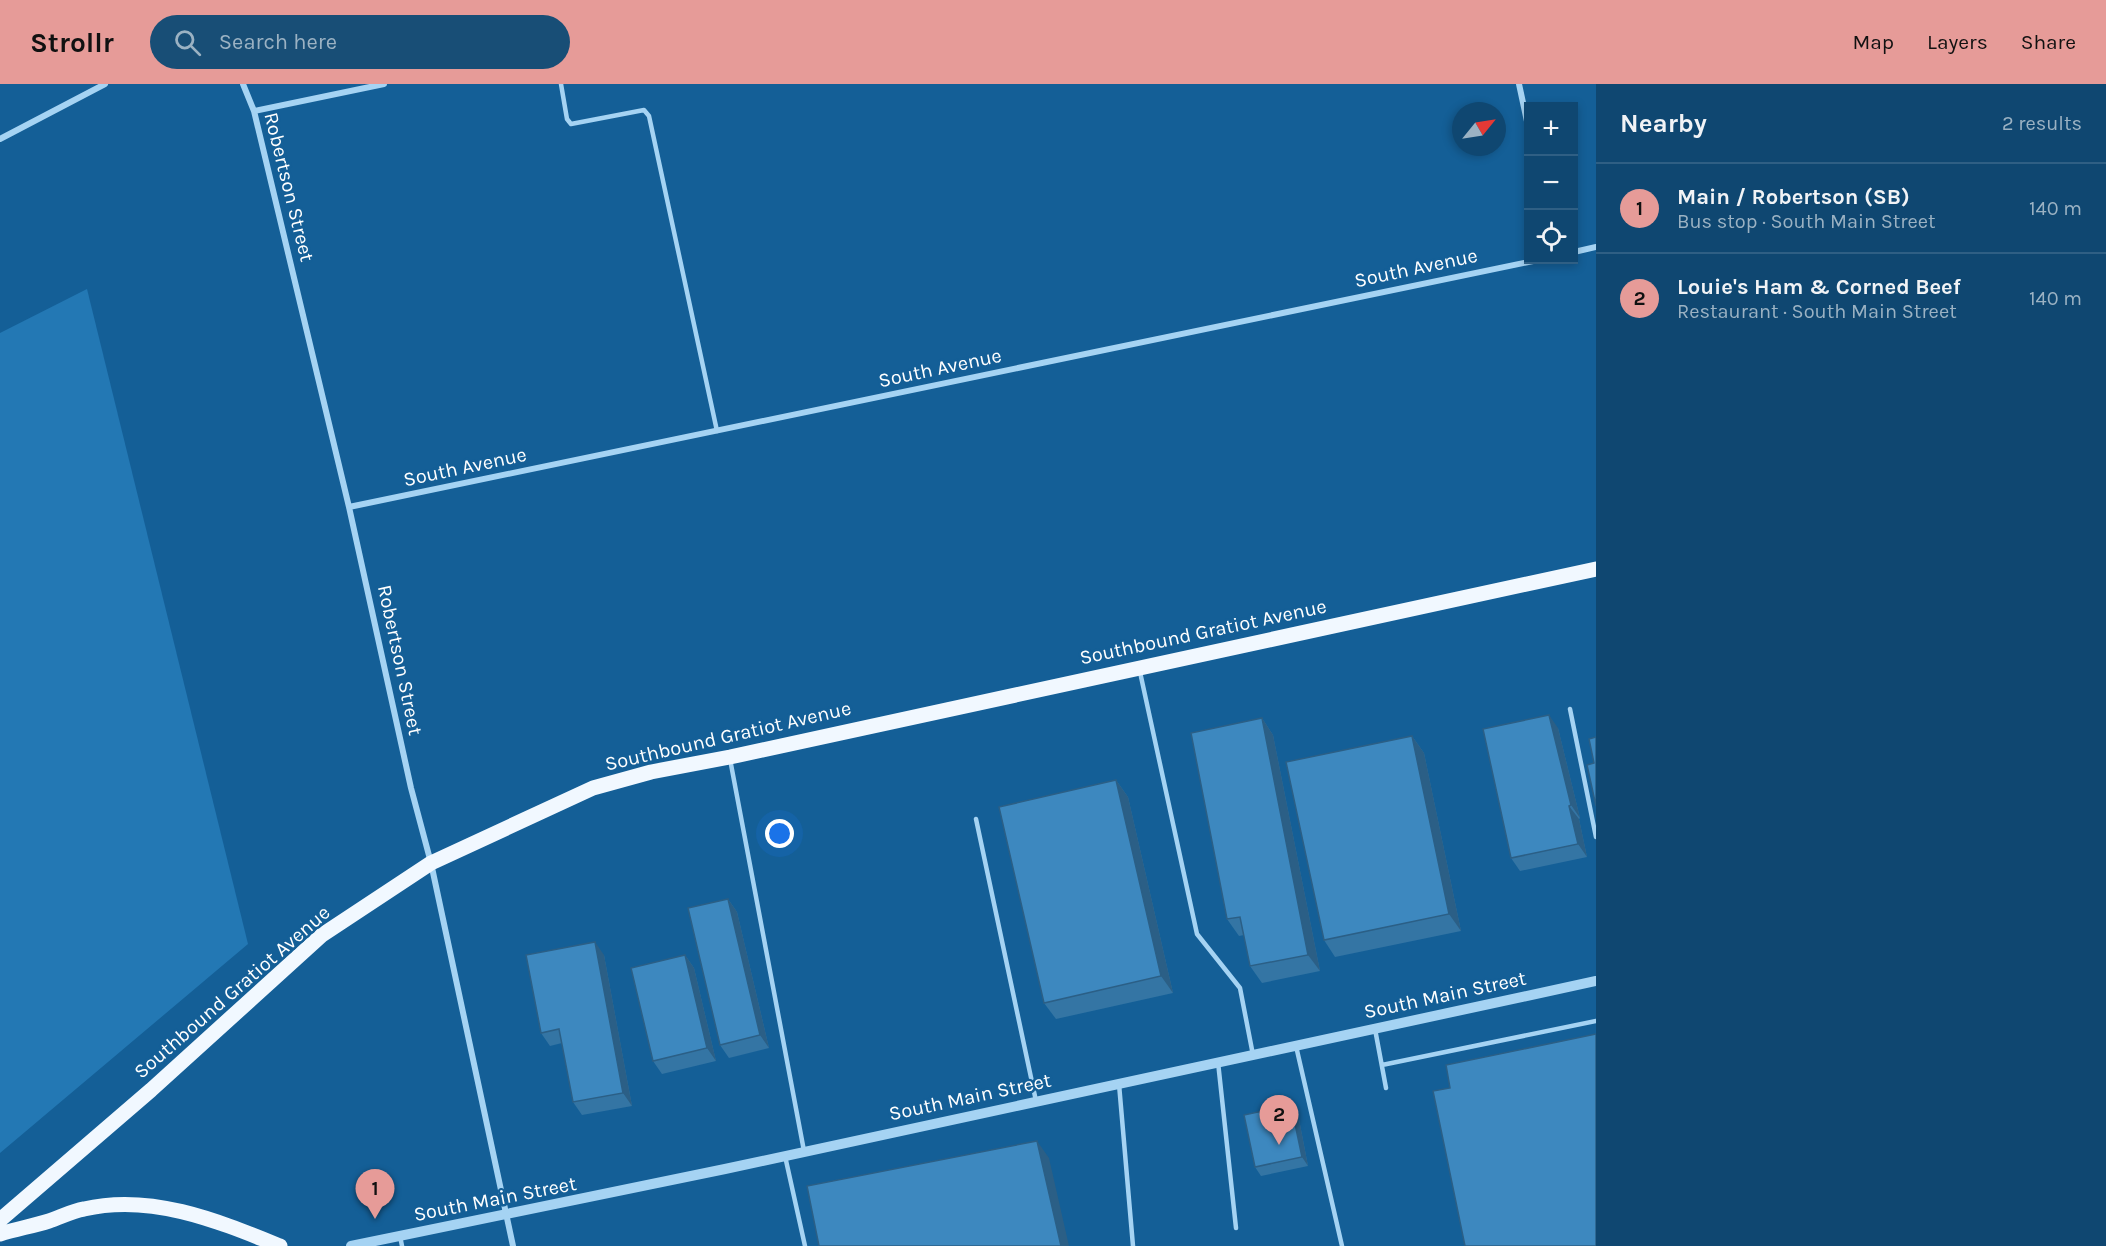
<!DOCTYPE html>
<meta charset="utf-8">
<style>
body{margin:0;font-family:Karla,sans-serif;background:#184e76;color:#f1f3f6}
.controls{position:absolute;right:18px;top:18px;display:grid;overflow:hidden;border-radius:0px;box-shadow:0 3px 9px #0003}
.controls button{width:54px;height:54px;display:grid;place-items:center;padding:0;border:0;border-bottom:2px solid #2f5f84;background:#0f4771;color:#f1f3f6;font:30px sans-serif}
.compass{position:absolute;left:1452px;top:18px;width:54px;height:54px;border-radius:50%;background:#0f4771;box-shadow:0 3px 9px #0003;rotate:60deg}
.you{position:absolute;left:780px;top:750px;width:21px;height:21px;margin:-15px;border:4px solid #fff;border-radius:50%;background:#1a73e8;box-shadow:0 0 0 9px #1a73e833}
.badge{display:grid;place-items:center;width:39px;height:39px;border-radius:50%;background:#e69b98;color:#111;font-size:20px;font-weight:700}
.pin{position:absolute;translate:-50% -50px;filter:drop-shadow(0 2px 3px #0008)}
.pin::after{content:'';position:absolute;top:32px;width:21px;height:18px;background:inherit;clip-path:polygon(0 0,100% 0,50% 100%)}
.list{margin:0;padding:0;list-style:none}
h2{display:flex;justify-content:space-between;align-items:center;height:78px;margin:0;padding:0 24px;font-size:26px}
h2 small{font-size:20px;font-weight:400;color:#9bb2c3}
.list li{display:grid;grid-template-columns:39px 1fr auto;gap:18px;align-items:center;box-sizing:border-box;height:90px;padding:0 24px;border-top:2px solid #2f5f84}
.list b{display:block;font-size:22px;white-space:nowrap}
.list p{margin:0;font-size:20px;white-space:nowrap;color:#9bb2c3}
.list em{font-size:20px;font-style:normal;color:#9bb2c3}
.icon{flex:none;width:33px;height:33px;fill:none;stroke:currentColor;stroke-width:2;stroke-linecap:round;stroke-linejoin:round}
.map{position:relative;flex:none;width:1596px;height:1162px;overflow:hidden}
header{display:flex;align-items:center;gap:36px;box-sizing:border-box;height:84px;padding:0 30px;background:#e69b98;color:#111}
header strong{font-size:28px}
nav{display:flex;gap:33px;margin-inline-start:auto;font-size:21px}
.search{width:420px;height:54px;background:#184e76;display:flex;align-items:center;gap:15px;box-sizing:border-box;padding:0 21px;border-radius:33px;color:#9bb2c3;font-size:22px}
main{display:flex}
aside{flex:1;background:#0f4771}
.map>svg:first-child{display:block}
.green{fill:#2378b4}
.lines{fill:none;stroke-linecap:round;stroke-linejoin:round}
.service{stroke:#a5d3f3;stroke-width:4.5}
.minor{stroke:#a5d3f3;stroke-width:6}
.tertiary{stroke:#a5d3f3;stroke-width:10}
.primary{stroke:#f1f8ff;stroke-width:15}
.wall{fill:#3475a4}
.shaded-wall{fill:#2b5f86}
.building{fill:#3d88bf;stroke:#2b5f86;stroke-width:1.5}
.labels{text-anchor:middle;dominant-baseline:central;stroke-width:5;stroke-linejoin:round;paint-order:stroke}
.street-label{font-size:20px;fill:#fff;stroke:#145f97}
</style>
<header>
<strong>Strollr</strong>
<div class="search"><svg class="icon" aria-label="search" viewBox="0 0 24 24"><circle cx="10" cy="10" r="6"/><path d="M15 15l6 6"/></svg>Search here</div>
<nav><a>Map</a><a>Layers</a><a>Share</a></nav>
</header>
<main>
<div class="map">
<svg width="1596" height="1162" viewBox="0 0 1596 1162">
<rect width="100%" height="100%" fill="#145f97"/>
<!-- green -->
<path class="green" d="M87 205 248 860 0 1069V249Z"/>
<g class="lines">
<!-- service -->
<path class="service" d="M561 0 567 35 571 40 644 26 649 32 717 347
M1140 588 1197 850 1240 904 1253 971
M1570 625 1596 753
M730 675 804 1067
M976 735 1036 1017
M1375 945 1386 1004
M1296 962 1342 1162
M1218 978 1236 1144
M1382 981 1596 937
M1119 1000 1133 1162
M785 1072 805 1162
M400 1152 402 1162"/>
<!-- minor -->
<path class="minor" d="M243 0 254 27 349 423 411 704 431 779 513 1162
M1519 0 1528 42
M254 27 384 0
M0 55 105 0
M1574 168 1596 163
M349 423 1538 176"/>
<!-- tertiary -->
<path class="tertiary" d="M351 1162 725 1085 1596 897"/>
<!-- primary -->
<path class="primary" d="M0 1136 151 1006 322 851 431 779 593 704 651 688 730 673 1596 485
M0 1150C16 1145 33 1142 49 1137 61 1133 72 1127 84 1125 151 1109 218 1137 280 1162"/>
</g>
<!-- wall -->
<path class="wall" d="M1262 634 1273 651 1320 887 1262 899 1250 882 1244 851 1239 852 1227 835Z
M1558 644 1580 734 1579 735 1587 773 1520 787 1511 774Z
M1412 652 1424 669 1461 847 1335 873 1324 856Z
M1116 696 1128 713 1173 909 1056 935 1044 919Z
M728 815 737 828 769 964 729 974 720 961Z
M604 871 632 1022 582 1031 573 1018 562 959 550 962 541 949Z
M685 871 694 884 716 977 662 990 653 977Z
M1291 1021 1298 1030 1308 1082 1261 1092 1255 1083Z"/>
<!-- shaded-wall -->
<path class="shaded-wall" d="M1549 631 1558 644 1580 734 1571 721Z
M1262 634 1273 651 1320 887 1308 871Z
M1412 652 1424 669 1461 847 1449 830Z
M1116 696 1128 713 1173 909 1161 892Z
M1569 722 1579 735 1587 773 1578 760Z
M728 815 737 828 769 964 760 951Z
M595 858 604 871 632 1022 623 1009Z
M685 871 694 884 716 977 707 964Z
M1291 1021 1298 1030 1308 1082 1302 1073Z
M1037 1057 1049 1074 1069 1162H1061Z"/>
<!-- building -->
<path class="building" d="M1549 631 1571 721 1569 722 1578 760 1511 774 1483 645Z
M1262 634 1308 871 1250 882 1240 833 1227 835 1191 649Z
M1412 652 1449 830 1324 856 1286 678Z
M1596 653V722L1587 681 1594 679 1589 655Z
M1116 696 1161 892 1044 919 999 723Z
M728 815 760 951 720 961 688 824Z
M595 858 623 1009 573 1018 559 945 541 949 526 871Z
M685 871 707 964 653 977 631 884Z
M1596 950V1162H1465L1433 1007 1450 1004 1446 981Z
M1291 1021 1302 1073 1255 1083 1244 1031Z
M1037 1057 1061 1162H819L807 1102Z"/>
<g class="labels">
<!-- street labels -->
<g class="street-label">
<text transform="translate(289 103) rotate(76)">Robertson Street</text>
<text transform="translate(1416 184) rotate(-12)">South Avenue</text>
<text transform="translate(940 284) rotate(-12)">South Avenue</text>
<text transform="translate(465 383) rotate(-12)">South Avenue</text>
<text transform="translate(1203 548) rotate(-12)">Southbound Gratiot Avenue</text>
<text transform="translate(400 576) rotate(78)">Robertson Street</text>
<text transform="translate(728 652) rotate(-13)">Southbound Gratiot Avenue</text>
<text transform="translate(232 908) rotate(-41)">Southbound Gratiot Avenue</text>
<text transform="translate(1445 911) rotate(-12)">South Main Street</text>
<text transform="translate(970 1013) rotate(-12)">South Main Street</text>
<text transform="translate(495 1115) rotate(-11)">South Main Street</text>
</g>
</g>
</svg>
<div class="controls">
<button>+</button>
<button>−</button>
<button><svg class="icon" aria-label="locate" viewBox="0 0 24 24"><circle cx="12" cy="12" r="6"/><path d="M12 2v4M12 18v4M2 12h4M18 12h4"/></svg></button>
</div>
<svg class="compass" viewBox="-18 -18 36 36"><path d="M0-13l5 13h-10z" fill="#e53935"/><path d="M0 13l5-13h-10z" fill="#9bb2c3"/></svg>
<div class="you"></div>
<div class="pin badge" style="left:375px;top:1135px">1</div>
<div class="pin badge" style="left:1279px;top:1061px">2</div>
</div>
<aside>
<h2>Nearby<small>2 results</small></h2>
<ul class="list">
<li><span class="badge">1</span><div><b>Main / Robertson (SB)</b><p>Bus stop · South Main Street</p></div><em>140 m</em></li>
<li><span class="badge">2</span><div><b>Louie's Ham &amp; Corned Beef</b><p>Restaurant · South Main Street</p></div><em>140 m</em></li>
</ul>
</aside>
</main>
